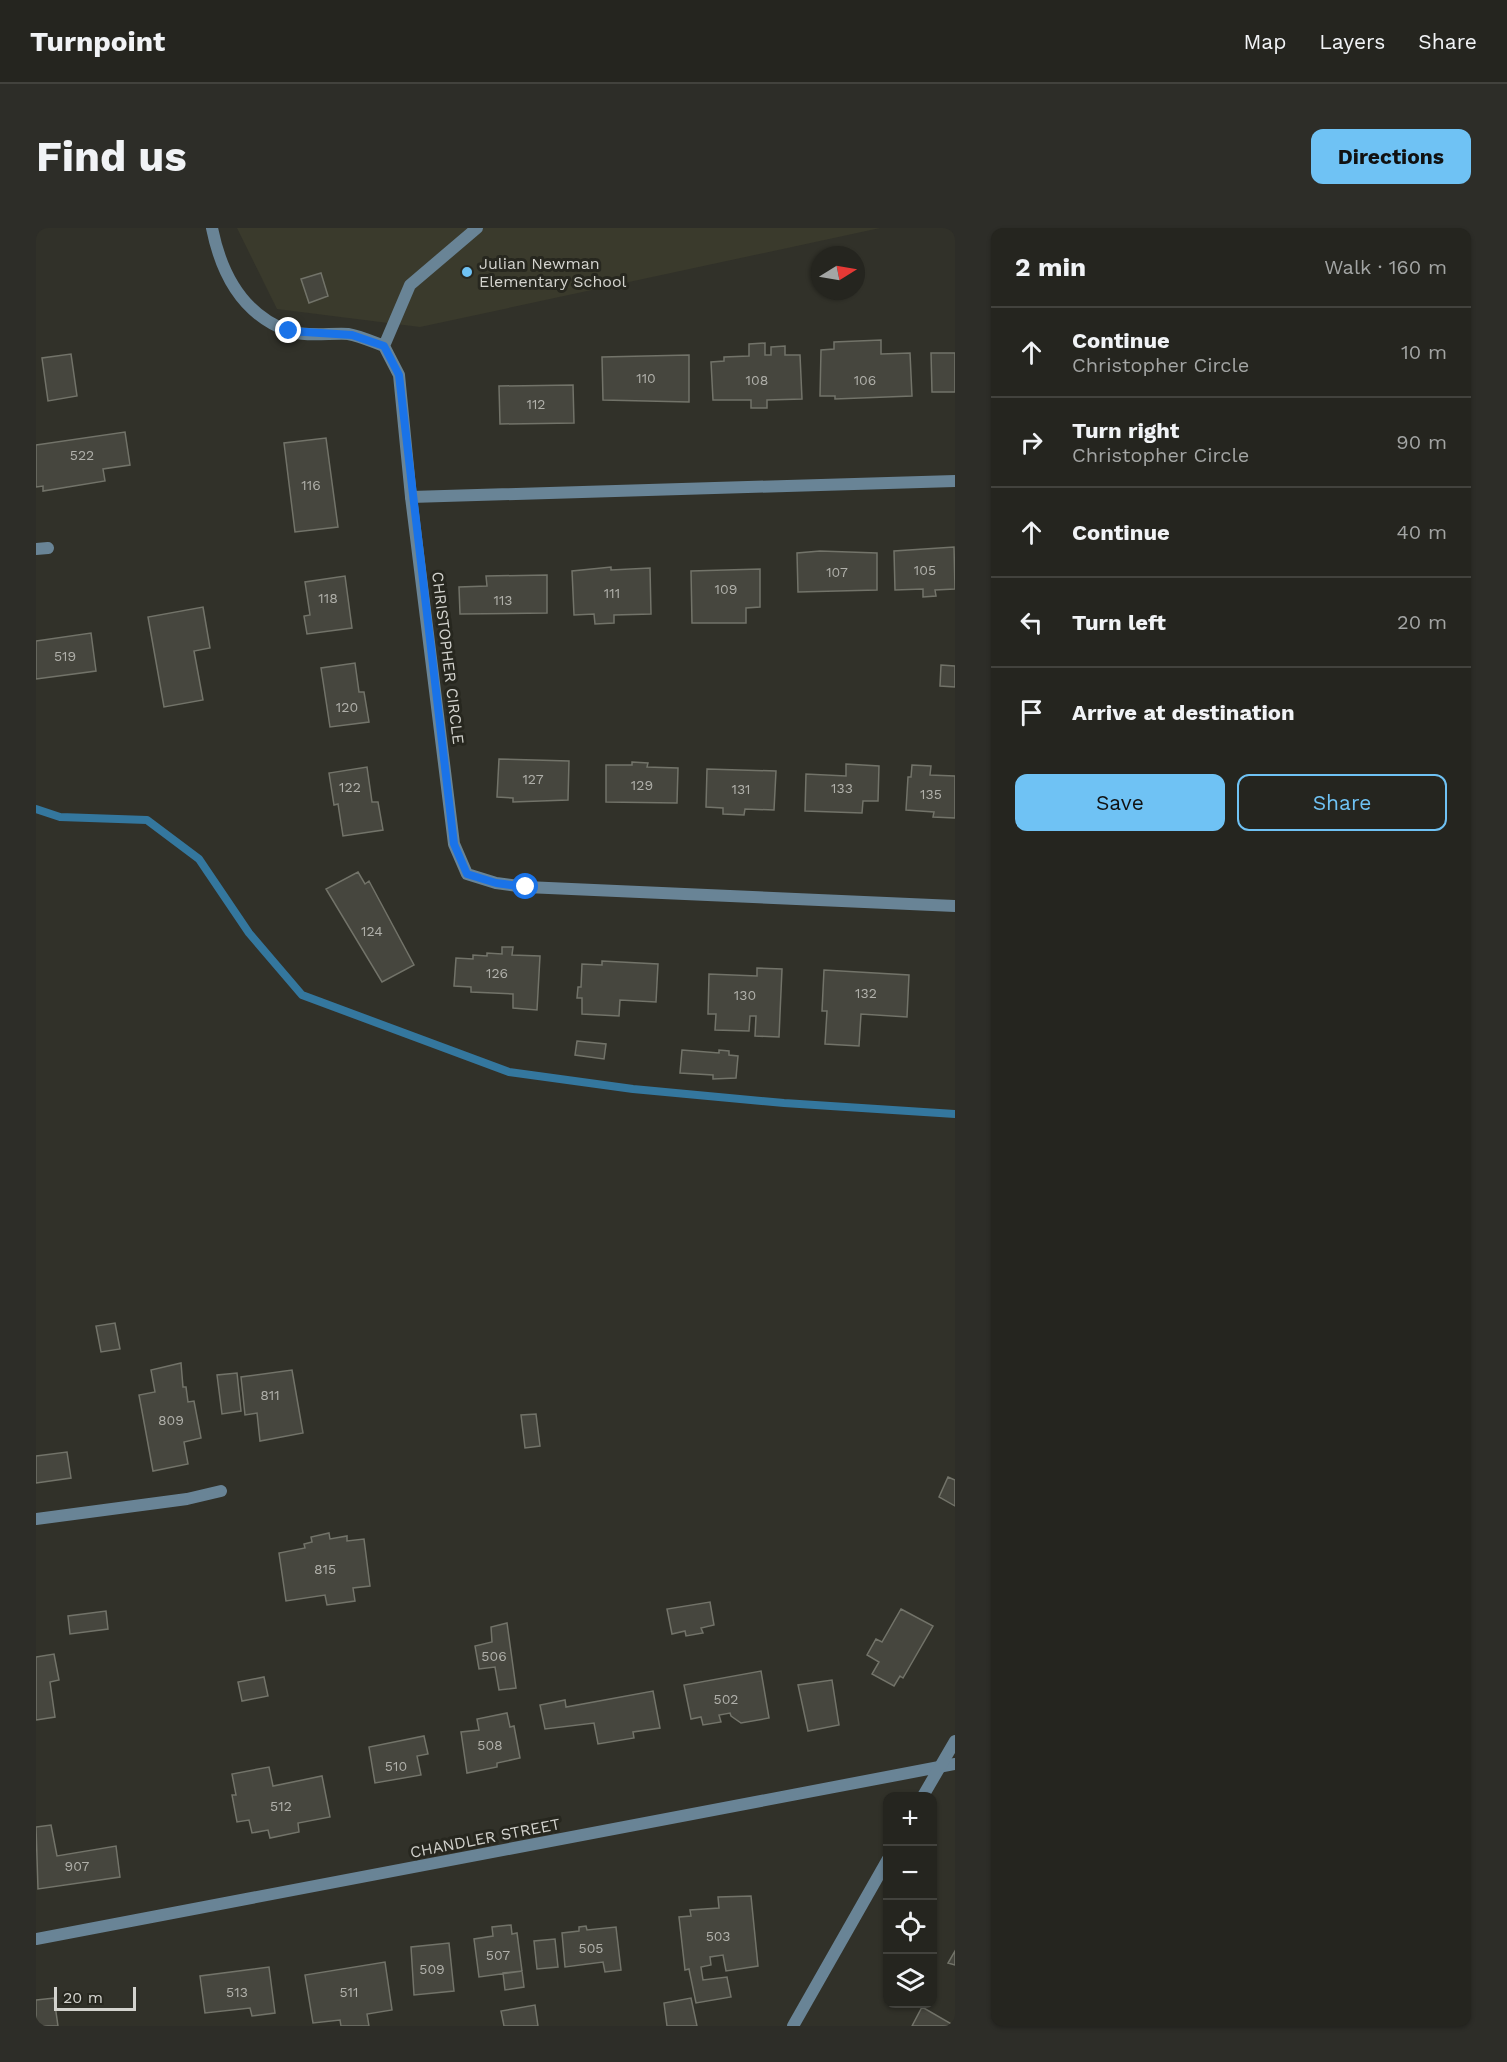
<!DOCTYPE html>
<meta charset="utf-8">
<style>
body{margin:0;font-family:"Work Sans",sans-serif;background:#2d2d28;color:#f1f3f6}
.controls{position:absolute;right:18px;bottom:18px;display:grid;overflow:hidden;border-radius:12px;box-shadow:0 2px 4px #0004}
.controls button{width:54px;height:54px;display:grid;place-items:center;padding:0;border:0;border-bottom:2px solid #42423d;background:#25251f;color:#f1f3f6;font:30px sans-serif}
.compass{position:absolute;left:775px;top:18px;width:54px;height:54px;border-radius:50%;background:#25251f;box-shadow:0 2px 4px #0004;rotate:79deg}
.scale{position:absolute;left:18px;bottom:15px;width:82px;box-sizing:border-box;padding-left:6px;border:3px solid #d3d3ce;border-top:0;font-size:16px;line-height:21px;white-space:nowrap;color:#d3d3ce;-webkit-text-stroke:4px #27271f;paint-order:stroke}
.stop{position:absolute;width:18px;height:18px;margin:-14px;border:4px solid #1a73e8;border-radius:50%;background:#fff}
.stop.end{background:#1a73e8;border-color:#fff;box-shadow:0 2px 6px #0008}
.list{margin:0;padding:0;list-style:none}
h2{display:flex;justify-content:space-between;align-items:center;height:78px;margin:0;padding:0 24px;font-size:26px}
h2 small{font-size:20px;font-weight:400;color:#a3a5a4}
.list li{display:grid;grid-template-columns:39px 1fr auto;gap:18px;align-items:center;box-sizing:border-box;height:90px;padding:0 24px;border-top:2px solid #42423d}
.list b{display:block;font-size:22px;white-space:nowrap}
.list p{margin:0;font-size:20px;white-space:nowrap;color:#a3a5a4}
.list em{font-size:20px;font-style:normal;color:#a3a5a4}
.actions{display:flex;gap:12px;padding:18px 24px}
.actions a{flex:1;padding:14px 0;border:2px solid #6fc2f4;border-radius:12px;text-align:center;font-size:21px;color:#6fc2f4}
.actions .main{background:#6fc2f4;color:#111}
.icon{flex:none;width:33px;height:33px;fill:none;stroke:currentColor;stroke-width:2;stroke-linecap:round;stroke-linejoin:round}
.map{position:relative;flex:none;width:919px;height:1798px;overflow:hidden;border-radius:12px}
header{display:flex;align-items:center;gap:36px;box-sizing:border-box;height:84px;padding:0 30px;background:#25251f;border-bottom:2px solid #42423d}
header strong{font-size:28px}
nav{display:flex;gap:33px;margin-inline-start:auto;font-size:21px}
.intro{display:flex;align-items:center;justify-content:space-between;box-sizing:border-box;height:144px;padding:0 36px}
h1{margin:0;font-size:42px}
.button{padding:15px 27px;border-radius:12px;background:#6fc2f4;color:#111;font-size:21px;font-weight:700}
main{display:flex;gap:36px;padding:0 36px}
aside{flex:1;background:#25251f;border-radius:12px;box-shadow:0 2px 4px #0004}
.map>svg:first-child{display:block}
.built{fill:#3a3a2c}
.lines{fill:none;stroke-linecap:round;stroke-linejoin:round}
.stream{stroke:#34779e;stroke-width:8}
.building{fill:#46463e;stroke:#727369;stroke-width:1.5}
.service{stroke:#698496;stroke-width:12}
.minor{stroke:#698496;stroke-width:12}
.tertiary{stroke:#698496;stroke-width:12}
.route{stroke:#1a73e8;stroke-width:8}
.poi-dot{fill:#6fc2f4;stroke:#27271f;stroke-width:2}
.labels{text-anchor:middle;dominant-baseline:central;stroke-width:6;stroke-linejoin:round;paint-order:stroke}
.number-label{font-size:14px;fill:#b0b0aa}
.poi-label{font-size:16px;fill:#d3d3ce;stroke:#27271f;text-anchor:start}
.street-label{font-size:16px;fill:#d3d3ce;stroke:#27271f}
</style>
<header>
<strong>Turnpoint</strong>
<nav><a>Map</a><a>Layers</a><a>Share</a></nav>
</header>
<div class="intro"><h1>Find us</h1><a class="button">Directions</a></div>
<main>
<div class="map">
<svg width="919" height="1798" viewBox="0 0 919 1798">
<rect width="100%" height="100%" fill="#313129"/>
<!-- built -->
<path class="built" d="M201 0H844L384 99 241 81Z"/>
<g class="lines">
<!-- stream -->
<path class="stream" d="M0 581 24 589 111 592 163 631 213 705 266 767 473 844 597 861 748 875 919 886"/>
</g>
<!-- building -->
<path class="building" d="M285 45 292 68 273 75 265 51Z
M845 112V126L874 125 876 168 799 171V168H784L785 122 798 121V114Z
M729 115V127H735V119L749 118V127H764L766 171 731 172V180H715V172H677L675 134 688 133V129L713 128V116Z
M895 125H919V164H896Z
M35 126 41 168 12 173 6 130Z
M653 127V174L567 172 566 129Z
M537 157 538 195 464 196 463 158Z
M89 204 94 237 67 241 69 253 7 263V258L0 259V217Z
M290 210 302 299 259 304 248 215Z
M918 319 919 361 899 362 900 368 887 369V361L859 362 858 323Z
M784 323 841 325V362L762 364 761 325Z
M575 339V342L614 340 615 386 578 387V395L559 396 558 386 538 387 536 343Z
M724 341V379L710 380V395H656L655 343Z
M511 347V385L424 386 423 359 451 358 450 348Z
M309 348 316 400 271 406 268 388 274 387 269 354Z
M167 379 174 420 158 423 167 472 128 479 112 389Z
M55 405 60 443 0 451V413Z
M319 435 323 464H328L333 494 294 499 285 440Z
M905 437 919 438V459L904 458Z
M463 531 533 533 532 572 477 574V570L461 569Z
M596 534 612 535 611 539 642 540 641 575 570 574V537H596Z
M810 536 843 538 842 573H827L826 585 769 583 770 546 810 548Z
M876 537 895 538 894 547 919 548V590L897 589 898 584 870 582 872 549H875Z
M331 539 336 574H342L347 602 307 608 302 576 298 577 293 545Z
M671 541 740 543 738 582 709 581 708 587 687 586V580L670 579Z
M322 644 329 656 333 653 378 737 346 754 290 661Z
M466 719H477L476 727 504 728 501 782 477 780V766L435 764V759L418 758 420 730 437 731V727L451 728V725L466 726Z
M566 733 622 736 620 774 584 772 583 788 546 786V770H541L542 759H545L546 736 566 737Z
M721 740 746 741 743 809 719 808 720 788H714L713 803 679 802 680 786H672L673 746 721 748Z
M788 742 873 747 871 789 825 786 823 818 789 816 791 783H786Z
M541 813 570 816 568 831 539 827Z
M646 822 683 825V822L693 823V827L702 828 700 850 677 851V847L644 845Z
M79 1095 84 1121 65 1124 60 1098Z
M145 1135 147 1159H150L152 1174 158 1173 165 1210 148 1214 152 1236 117 1243 103 1167 119 1164 115 1142Z
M256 1142 267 1205 224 1213 221 1185 209 1187 205 1149Z
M201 1145 205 1183 186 1186 181 1147Z
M500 1186 504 1218 489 1220 485 1187Z
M31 1224 35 1250 0 1255V1228Z
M912 1249 919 1252V1278L903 1269Z
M293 1305 294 1311 311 1308V1313L328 1311 334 1358 317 1360 319 1373 291 1377 289 1367 250 1373 243 1325 269 1320 268 1316 276 1314 275 1309Z
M674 1374 678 1397 665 1400 667 1405 650 1408 649 1403 636 1406 631 1381Z
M865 1381 897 1398 867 1450 864 1448 858 1458 836 1446 843 1434 831 1427 840 1411 846 1414Z
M70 1383 72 1401 34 1406 32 1388Z
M471 1395 480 1460 463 1462 459 1439 443 1441 439 1418 456 1414 455 1399Z
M18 1426 23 1452 14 1454 19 1489 0 1492V1429Z
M725 1443 733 1490 705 1495 695 1488 694 1485 683 1487 685 1494 667 1497 665 1489 655 1491 648 1457Z
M228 1449 232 1468 206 1473 202 1454Z
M796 1452 803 1497 772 1503 762 1457Z
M617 1463 624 1500 597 1504 598 1510 562 1516 558 1495 509 1501 504 1477 529 1472 530 1479Z
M471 1485 474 1499 478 1498 484 1530 461 1535V1539L431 1545 425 1504 443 1502 441 1491Z
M388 1508 392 1526 381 1528 385 1547 339 1555 333 1519Z
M233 1539 237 1558 286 1548 294 1589 262 1595 263 1604 234 1610 232 1602 216 1605 213 1592 201 1594 196 1567H200L196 1546Z
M15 1597 21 1628 80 1618 84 1649 2 1661 0 1599Z
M715 1668 722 1738 690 1743 687 1727 674 1729 675 1737 665 1739 667 1752 691 1749 695 1769 660 1775 653 1741 649 1742 643 1689 655 1688 654 1682 683 1680 682 1669Z
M475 1697 476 1706 481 1705 486 1743 443 1749 438 1711 457 1708 456 1699Z
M550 1698 551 1702 580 1699 585 1742 569 1744 567 1734 529 1739 526 1705 543 1703V1699Z
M519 1711 522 1739 501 1741 498 1713Z
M413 1715 418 1763 378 1767 375 1719Z
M919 1723V1737L912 1735Z
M349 1734 356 1782 331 1786 333 1798H305L304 1792 277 1795 269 1747Z
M233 1739 239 1785 216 1788 214 1780 169 1785 164 1748Z
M486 1743 488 1759 469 1762 467 1745Z
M18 1770 22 1798H0V1772Z
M655 1770 661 1798H631L628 1775Z
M499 1777 502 1798H468L465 1783Z
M886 1779 919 1798H876Z"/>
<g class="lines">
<!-- service -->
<path class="service" d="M176 0C185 45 206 86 252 103 270 109 294 105 312 106 324 108 337 114 348 118L363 147 375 269
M348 118 374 57 441 0"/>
<!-- minor -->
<path class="minor" d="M919 253 375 269 418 616 431 646 460 655 490 659 919 678
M0 321 12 320
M0 1291 151 1271 185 1263
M0 1711 919 1536"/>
<!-- tertiary -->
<path class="tertiary" d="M887 1568 919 1513
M757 1798 852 1631"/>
</g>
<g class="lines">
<!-- route -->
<path class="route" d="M253 103 316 107 348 118 363 147 418 616 431 646 460 655 490 659"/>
</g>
<!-- markers -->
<circle class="poi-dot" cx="431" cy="44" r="6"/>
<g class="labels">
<!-- number labels -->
<g class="number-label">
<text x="610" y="150">110</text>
<text x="721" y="152">108</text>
<text x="829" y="152">106</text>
<text x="500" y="176">112</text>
<text x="46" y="227">522</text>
<text x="275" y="257">116</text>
<text x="889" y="342">105</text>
<text x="801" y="344">107</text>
<text x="690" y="361">109</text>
<text x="576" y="365">111</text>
<text x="292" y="370">118</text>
<text x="467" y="372">113</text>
<text x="29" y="428">519</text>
<text x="311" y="479">120</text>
<text x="497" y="551">127</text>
<text x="606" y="557">129</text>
<text x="314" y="559">122</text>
<text x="806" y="560">133</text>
<text x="705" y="561">131</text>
<text x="895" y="566">135</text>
<text x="336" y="703">124</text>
<text x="461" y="745">126</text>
<text x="830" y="765">132</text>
<text x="709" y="767">130</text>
<text x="234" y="1167">811</text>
<text x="135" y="1192">809</text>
<text x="289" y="1341">815</text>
<text x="458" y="1428">506</text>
<text x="690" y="1471">502</text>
<text x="454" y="1517">508</text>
<text x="360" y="1538">510</text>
<text x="245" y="1578">512</text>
<text x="41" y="1638">907</text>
<text x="682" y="1708">503</text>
<text x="555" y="1720">505</text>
<text x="462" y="1727">507</text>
<text x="396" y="1741">509</text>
<text x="201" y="1764">513</text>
<text x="313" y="1764">511</text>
</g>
<!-- poi labels -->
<g class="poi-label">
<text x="443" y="35">Julian Newman<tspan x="443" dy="18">Elementary School</tspan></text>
</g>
<!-- street labels -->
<g class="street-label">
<text transform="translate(412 430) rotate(83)">CHRISTOPHER CIRCLE</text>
<text transform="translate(449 1610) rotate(-11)">CHANDLER STREET</text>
</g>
</g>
</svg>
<div class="controls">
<button>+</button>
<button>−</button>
<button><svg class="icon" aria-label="locate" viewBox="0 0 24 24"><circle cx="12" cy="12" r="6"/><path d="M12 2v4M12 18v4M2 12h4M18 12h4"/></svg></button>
<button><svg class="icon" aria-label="layers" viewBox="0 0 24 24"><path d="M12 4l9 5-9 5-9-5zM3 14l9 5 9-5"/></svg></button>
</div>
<svg class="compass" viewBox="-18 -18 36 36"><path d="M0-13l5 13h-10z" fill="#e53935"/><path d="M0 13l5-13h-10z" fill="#a3a5a4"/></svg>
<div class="scale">20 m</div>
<div class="stop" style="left:490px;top:659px"></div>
<div class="stop end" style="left:253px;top:103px"></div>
</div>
<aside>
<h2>2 min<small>Walk · 160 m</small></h2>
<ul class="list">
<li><svg class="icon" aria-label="ahead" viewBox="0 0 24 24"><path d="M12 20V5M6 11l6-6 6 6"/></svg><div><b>Continue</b><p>Christopher Circle</p></div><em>10 m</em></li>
<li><svg class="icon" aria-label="right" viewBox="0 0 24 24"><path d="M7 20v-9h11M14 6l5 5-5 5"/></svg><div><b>Turn right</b><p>Christopher Circle</p></div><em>90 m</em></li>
<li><svg class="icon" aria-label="ahead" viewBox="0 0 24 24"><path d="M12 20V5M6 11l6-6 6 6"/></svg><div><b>Continue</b></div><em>40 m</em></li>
<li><svg class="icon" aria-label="left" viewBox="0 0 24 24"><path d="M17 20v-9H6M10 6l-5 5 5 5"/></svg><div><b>Turn left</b></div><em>20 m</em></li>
<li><svg class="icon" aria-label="arrive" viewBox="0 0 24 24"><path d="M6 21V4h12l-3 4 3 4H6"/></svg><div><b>Arrive at destination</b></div></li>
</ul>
<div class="actions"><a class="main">Save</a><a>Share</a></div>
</aside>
</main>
